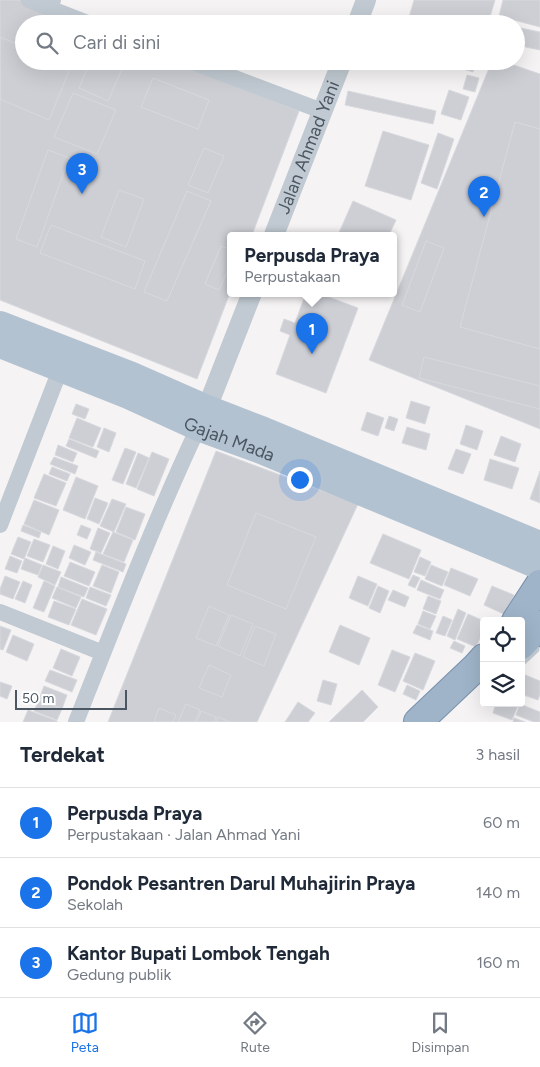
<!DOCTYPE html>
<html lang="id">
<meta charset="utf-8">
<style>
body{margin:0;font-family:Figtree,sans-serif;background:#f2f2f3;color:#1f2937}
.controls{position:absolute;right:15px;bottom:15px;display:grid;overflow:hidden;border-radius:5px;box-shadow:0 5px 20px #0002}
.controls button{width:45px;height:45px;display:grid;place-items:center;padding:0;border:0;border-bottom:1px solid #e0e1e3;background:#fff;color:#1f2937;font:25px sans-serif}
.scale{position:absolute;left:15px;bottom:12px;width:112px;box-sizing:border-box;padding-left:5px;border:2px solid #4a5661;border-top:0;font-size:14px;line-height:18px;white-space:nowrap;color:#4a5661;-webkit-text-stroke:4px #fff;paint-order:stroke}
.you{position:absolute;left:299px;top:479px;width:18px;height:18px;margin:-12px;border:4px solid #fff;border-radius:50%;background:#1a73e8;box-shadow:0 0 0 8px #1a73e833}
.badge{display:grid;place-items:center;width:32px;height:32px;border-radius:50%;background:#1a73e8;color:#fff;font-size:16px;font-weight:700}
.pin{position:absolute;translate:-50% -41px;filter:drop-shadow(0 1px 2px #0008)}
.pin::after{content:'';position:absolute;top:26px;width:18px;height:15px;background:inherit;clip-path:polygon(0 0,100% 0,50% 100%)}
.popup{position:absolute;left:227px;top:232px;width:170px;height:65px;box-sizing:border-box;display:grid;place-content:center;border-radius:5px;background:#fff;filter:drop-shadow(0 1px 4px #0005);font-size:16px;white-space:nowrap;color:#747a83}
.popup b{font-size:19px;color:#1f2937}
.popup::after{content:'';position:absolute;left:50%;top:100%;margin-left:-10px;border:10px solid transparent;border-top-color:#fff}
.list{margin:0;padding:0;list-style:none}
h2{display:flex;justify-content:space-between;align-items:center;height:65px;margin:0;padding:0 20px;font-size:21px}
h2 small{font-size:16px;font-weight:400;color:#747a83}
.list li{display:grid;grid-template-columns:32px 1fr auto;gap:15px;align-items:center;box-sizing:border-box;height:70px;padding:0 20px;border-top:1px solid #e0e1e3}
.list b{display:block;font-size:19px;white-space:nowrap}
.list p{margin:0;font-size:16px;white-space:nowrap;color:#747a83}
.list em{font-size:16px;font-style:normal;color:#747a83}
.icon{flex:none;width:28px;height:28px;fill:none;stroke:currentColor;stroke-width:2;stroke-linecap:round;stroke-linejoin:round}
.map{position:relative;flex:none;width:540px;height:722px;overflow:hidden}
.search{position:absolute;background:#fff;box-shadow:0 5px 20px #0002;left:15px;right:15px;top:15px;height:55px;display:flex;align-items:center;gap:12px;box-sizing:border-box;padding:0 18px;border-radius:28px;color:#747a83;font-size:19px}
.sheet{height:275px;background:#fff}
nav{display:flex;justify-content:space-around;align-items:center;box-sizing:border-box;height:70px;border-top:1px solid #e0e1e3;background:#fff;font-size:14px;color:#747a83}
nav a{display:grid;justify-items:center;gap:2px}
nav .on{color:#1a73e8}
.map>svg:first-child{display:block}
.building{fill:#cdcfd5;stroke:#d7d9de}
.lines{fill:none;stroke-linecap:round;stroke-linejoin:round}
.trunk-casing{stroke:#7690ad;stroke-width:30}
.service{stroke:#c1cad2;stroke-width:9}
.minor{stroke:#c1cad2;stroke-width:16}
.tertiary{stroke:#c1cad2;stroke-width:20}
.primary{stroke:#b3c2d1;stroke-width:26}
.trunk{stroke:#9fb4c9;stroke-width:28}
.labels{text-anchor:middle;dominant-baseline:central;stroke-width:4;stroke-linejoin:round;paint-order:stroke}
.street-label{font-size:18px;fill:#4a5661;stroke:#fff}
</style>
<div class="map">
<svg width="540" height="722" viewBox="0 0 540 722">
<rect width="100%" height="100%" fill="#f5f3f3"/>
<!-- building -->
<path class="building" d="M0 0H25L84 24H24V61H177L299 111 252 235H231V290L197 379 0 300Z
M414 0H495L488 24H407Z
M503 0H540V27L499 16Z
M516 27 540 32V50L516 45Z
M0 37 24 47V61H59L71 66 49 120 0 99Z
M90 61H103L122 69 108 101 79 88Z
M436 61H476L473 72Z
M492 61H502L540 74V429L369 360Z
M467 75 479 78 475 92 463 89Z
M153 78 209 100 198 129 141 107Z
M449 90 469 97 461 120 441 114Z
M348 91 436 111 433 124 345 105Z
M73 93 116 110 97 154 54 137Z
M515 122 540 129V349L460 327Z
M383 131 429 145 411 200 365 186Z
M438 133 454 139 437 189 421 183Z
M204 148 224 156 208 193 188 185Z
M48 150 69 158 37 247 16 239Z
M119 190 144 199 126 247 101 237Z
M187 191 211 201 167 301 144 292Z
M353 201 396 220 389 235H338Z
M51 225 145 261 135 289 40 253Z
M426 241 444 248 420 312 402 305Z
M221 246 231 250V263L219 290 205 284Z
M306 293H318L358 308 326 393 276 374 290 335 280 331 284 319 295 323Z
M424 357 540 386V409L419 378Z
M411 401 430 407 425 424 406 418Z
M76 404 89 409 85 419 72 414Z
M367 412 384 418 378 436 361 430Z
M389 416 398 419 394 431 385 428Z
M77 418 101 428 93 447 69 438Z
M466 425 483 431 477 450 460 444Z
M407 427 430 434 426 450 402 443Z
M104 428 116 433 109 452 97 447Z
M501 436 521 444 515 462 494 455Z
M69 439 99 451 96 458 66 446Z
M58 445 77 453 73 462 55 455Z
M125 448 136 452 123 484 112 480Z
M456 449 471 454 463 474 448 469Z
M216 451 358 504 257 722H108Z
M152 452 169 459 154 496 137 489Z
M138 453 149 458 136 488 126 484Z
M54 457 78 466 75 474 50 464Z
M490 459 519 468 512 489 484 480Z
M52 467 70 474 67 481 49 474Z
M540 471V503L530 499Z
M44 474 66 483 56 506 34 498Z
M76 477 98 486 85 519 63 510Z
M95 498 108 503 99 524 87 519Z
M112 499 126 504 114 532 100 526Z
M34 500 59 510 49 535 24 524Z
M126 507 145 514 135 540 116 532Z
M256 513 316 537 286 609 227 585Z
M23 525 41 532 39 538 21 531Z
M81 525 91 529 87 539 77 535Z
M98 528 110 533 101 553 90 549Z
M113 532 133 540 124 562 103 554Z
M383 534 421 550 409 579 370 563Z
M18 537 31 542 24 559 11 554Z
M34 539 50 545 43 562 27 556Z
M74 545 91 552 85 565 69 558Z
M53 546 65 551 58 569 46 564Z
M96 552 126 564 123 572 93 560Z
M10 556 22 561 17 573 5 569Z
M420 557 431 562 425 576 414 572Z
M25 558 42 565 38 575 21 569Z
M70 562 95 572 89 586 64 576Z
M43 565 61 572 55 585 38 577Z
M102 565 119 572 111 593 93 586Z
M431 565 448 572 442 586 425 579Z
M451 568 478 579 470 596 444 585Z
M413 575 420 578 415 588 408 585Z
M5 576 20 582 13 599 0 594V589Z
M358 576 377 584 368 606 349 598Z
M61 577 88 588 84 597 58 587Z
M421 580 444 590 440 599 417 590Z
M23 581 32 585 25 603 15 599Z
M44 581 55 586 44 612 33 608Z
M378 586 389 591 380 613 369 608Z
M492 586 514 595 506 615 484 605Z
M57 587 81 597 76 608 52 598Z
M90 587 111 595 106 606 86 598Z
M393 590 409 597 405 607 388 600Z
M428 596 441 601 436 614 423 609Z
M82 599 107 609 96 635 71 625Z
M54 601 76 609 69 625 48 617Z
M209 606 229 615 216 646 196 638Z
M458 609 466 613 455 640 447 636Z
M423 611 436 616 430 629 418 624Z
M468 614 484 621V630L476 647 457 639Z
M231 615 253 624 240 656 218 646Z
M443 616 452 620 445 636 436 633Z
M340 625 370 638 359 665 329 652Z
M417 625 433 631 430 640 413 633Z
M0 626 11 630 3 650 0 649Z
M255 626 276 634 264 666 243 657Z
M13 635 34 644 27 661 6 652Z
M454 641 465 646 462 653 450 648Z
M61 649 80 657 72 676 53 668Z
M392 650 410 657 395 692 378 685Z
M415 653 435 661 423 690 403 681Z
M209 665 231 675 222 697 199 688Z
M50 670 77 680 72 692 45 681Z
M523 674 540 681V694L538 700 521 694V677Z
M323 680 337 684 331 705 317 701Z
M0 682 12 686 7 699 0 696Z
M407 685 420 691 416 700 403 694Z
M44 686 67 695 62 709 39 699Z
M362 690 378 707 363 722H329Z
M39 700 62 709 57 720 34 711Z
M298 702 315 713 308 722H285Z
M496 703H519L512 720 493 713Z
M186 704 200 710 195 722H178Z
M520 704 540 712V722H534L516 715Z
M159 708 176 715 173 722H154Z
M28 710 57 721V722H23Z
M201 711 216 717 214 722H197Z
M218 717 230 722H216Z
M514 718 525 722H513Z"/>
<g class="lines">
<defs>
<path id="trunk" d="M516 621 540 584
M521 645 540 625
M418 722 476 667 484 658"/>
</defs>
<!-- trunk casing -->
<use href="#trunk" class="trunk-casing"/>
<!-- service -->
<path class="service" d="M521 662 535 649"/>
<!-- minor -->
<path class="minor" d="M29 0 49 8
M53 0 49 8 90 24
M190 61 322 111
M0 525 60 370
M0 612 103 653
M76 722C115 623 153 524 198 428"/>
<!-- tertiary -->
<g class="tertiary">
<path d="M357 24 366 0"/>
<path id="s1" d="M274 235 342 61"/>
<path d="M201 421 207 408 252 293"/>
</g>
<!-- primary -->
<g class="primary">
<path d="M0 324 132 375 207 408 264 430 540 544"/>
<path id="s2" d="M0 345 128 396 198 428 261 451 540 567"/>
</g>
<!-- trunk -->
<use href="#trunk" class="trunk"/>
</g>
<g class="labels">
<!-- street labels -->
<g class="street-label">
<text stroke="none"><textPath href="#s1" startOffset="94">Jalan Ahmad Yani</textPath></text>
<text stroke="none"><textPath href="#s2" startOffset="248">Gajah Mada</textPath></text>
</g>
</g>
</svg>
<div class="controls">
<button><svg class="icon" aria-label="locate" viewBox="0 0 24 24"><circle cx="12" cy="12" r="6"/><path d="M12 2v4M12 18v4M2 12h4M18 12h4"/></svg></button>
<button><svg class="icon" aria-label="layers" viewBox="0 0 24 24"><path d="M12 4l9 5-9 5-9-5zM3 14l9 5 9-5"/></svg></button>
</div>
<div class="scale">50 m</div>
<div class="you"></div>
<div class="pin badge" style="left:312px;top:354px">1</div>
<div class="popup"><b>Perpusda Praya</b>Perpustakaan</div>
<div class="pin badge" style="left:484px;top:217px">2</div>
<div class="pin badge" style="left:82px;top:194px">3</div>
<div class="search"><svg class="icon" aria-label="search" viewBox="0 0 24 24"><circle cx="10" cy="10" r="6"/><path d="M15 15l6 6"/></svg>Cari di sini</div>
</div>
<section class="sheet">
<h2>Terdekat<small>3 hasil</small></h2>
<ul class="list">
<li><span class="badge">1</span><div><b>Perpusda Praya</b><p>Perpustakaan · Jalan Ahmad Yani</p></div><em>60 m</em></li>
<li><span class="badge">2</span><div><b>Pondok Pesantren Darul Muhajirin Praya</b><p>Sekolah</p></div><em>140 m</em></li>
<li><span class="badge">3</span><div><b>Kantor Bupati Lombok Tengah</b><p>Gedung publik</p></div><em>160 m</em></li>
</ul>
</section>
<nav>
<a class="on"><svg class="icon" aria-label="map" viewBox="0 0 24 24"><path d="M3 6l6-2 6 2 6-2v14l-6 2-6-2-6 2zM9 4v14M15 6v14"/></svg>Peta</a>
<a><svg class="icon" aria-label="directions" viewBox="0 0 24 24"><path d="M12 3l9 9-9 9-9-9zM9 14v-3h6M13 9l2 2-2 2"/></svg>Rute</a>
<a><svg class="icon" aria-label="saved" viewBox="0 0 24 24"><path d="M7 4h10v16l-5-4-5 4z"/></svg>Disimpan</a>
</nav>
